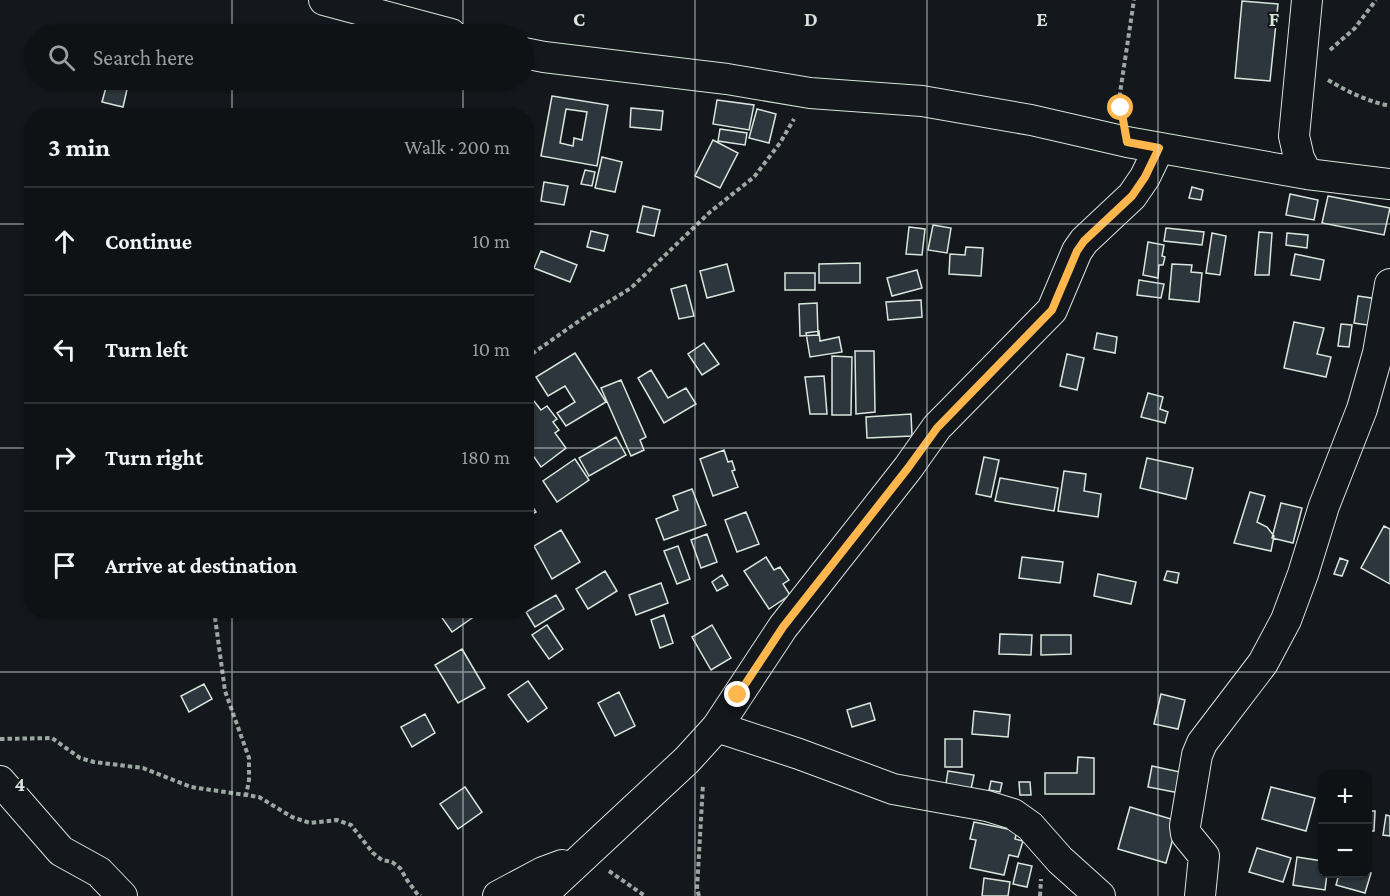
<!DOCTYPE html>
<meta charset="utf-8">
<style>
body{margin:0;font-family:"Crimson Pro",serif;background:#1d2022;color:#f1f3f6}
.controls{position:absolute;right:18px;bottom:18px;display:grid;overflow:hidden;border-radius:12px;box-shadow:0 2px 4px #0004}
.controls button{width:54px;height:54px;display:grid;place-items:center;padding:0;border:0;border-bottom:2px solid #2f3234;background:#0f1215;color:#f1f3f6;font:30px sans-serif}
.stop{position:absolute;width:18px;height:18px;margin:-14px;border:4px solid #ffb74d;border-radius:50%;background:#fff}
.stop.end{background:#ffb74d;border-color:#fff;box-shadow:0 2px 6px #0008}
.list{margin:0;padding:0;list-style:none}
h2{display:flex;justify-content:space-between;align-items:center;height:78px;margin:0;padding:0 24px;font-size:26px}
h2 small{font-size:20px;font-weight:400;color:#9b9ea0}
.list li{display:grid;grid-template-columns:39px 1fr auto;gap:18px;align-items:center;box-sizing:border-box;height:108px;padding:0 24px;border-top:2px solid #2f3234}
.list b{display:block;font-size:22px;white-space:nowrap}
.list em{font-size:20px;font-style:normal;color:#9b9ea0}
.icon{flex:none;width:33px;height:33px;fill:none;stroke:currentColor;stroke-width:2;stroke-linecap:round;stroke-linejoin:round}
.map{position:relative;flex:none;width:1390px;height:896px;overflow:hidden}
.search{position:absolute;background:#0f1215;box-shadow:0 2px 4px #0004;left:24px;top:24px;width:510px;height:66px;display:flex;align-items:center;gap:15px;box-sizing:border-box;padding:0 21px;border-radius:33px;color:#9b9ea0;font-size:22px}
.panel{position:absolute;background:#0f1215;box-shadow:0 2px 4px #0004;left:24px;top:108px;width:510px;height:510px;border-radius:24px}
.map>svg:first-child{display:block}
.building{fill:#2c363c;stroke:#d8e6dc;stroke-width:1.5;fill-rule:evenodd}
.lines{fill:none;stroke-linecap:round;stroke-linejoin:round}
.minor-casing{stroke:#d8e6dc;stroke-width:32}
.path{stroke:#9da8a2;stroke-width:4;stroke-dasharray:4.5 3;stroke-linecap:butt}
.minor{stroke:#14181c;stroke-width:30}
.route{stroke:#ffb74d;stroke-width:8}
.grid{fill:none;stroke:#d8e6dc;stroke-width:1.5;stroke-opacity:0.55}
.grid-label{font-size:20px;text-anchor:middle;font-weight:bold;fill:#d8e6dc;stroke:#14181c;stroke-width:4.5;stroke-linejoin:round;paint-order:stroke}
</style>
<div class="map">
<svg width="1390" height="896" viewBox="0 0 1390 896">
<rect width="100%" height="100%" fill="#14181c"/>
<!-- building -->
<path class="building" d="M1242 1 1278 4 1270 81 1235 78Z
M108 80 128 85 123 107 102 102Z
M552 96 608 105 597 166 541 156ZM566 109 587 112 582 140 574 138 573 146 560 143Z
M717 100 754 105 749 130 713 124Z
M631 108 663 111 661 130 630 127Z
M757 109 776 114 769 143 749 138Z
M720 129 747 133 745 145 718 141Z
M713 140 738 153 720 188 695 176Z
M602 157 622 162 615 192 595 188Z
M585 170 595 172 592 186 581 184Z
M544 182 568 186 564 205 541 201Z
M1192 187 1203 190 1201 200 1189 198Z
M1290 194 1318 200 1314 220 1286 215Z
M1328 196 1390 208 1384 235 1322 223Z
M643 206 660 210 654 236 637 232Z
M933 225 951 228 947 253 928 250Z
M909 227 925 229 922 255 906 254Z
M1166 228 1204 232 1202 245 1164 241Z
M591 231 608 235 604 251 587 247Z
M1259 232 1272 233 1269 275H1255Z
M1212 233 1226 236 1220 275 1206 273Z
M1287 233 1308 235 1307 248 1286 245Z
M1148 242 1164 245 1162 256 1165 257 1163 265H1159L1158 278 1143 275Z
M966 247 983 248 981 276 949 274 950 254 965 255Z
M541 251 577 265 570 282 534 268Z
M1295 254 1324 260 1320 280 1291 275Z
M860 263V283H819V264Z
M727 264 734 291 707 298 700 271Z
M1172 264 1192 265 1191 272 1202 273 1199 302 1169 299Z
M917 270 922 288 892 296 887 278Z
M785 273H815V290H785Z
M1139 280 1164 284 1161 298 1137 295Z
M686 285 694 316 679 319 671 289Z
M1358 296 1378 299 1374 326 1354 323Z
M921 300 922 317 888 320 886 302Z
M817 303 818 335 800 336 799 304Z
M1294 322 1324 328 1317 354 1331 357 1326 377 1284 368Z
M1341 324 1352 325 1349 347 1338 346Z
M819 331 820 341 839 337 842 352 810 357 806 333Z
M1097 333 1117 337 1115 353 1094 349Z
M704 343 719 364 702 375 688 354Z
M855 351H874L875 412 856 414Z
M575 353 606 402 566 426 557 413 575 402 565 386 548 396 536 377Z
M1067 354 1084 358 1077 390 1060 386Z
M832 356 852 357 851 415H832Z
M651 370 668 398 686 388 696 404 664 423 638 378Z
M824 376 827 414H810L805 377Z
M621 380 646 437 640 440 644 450 631 456 601 388Z
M526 391 541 410 547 406 557 419 553 422 559 430 555 433 566 448 541 467 527 447 531 444 526 437Z
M1148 393 1163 397 1160 409 1168 412 1165 423 1141 417Z
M911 414 912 436 867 438 866 417Z
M616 437 626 455 589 476 579 458Z
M724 450 728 462 732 461 735 470 732 471 738 487 713 496 700 459Z
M984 457 999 460 991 497 976 494Z
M1147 458 1193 468 1186 499 1140 488Z
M575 459 589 480 557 502 543 481Z
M1064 471 1086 474 1084 491 1101 494 1098 517 1058 511Z
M1000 478 1058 488 1054 511 995 501Z
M526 487 533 496 528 500 536 512 526 518Z
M692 489 706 525 664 540 656 519 678 510 673 496Z
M1250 492 1265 496 1257 522 1267 527 1274 536 1271 551 1234 543Z
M1281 503 1302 508 1293 543 1272 538Z
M746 512 759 544 737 552 725 520Z
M1384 526 1390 529V584L1361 568Z
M561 530 580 562 552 579 534 546Z
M707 534 717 562 701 568 691 540Z
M678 546 690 579 677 584 664 551Z
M766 557 774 570 780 567 789 580 783 584 790 595 769 609 744 571Z
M1022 557 1063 562 1060 583 1019 578Z
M1340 558 1348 561 1342 576 1334 574Z
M605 571 617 591 588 609 576 589Z
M1167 571 1179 573 1177 583 1164 580Z
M1098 574 1136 582 1131 604 1094 596Z
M722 575 728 585 717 591 712 582Z
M661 583 668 603 636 615 629 595Z
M556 595 564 609 535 627 526 612Z
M446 610H482V611L452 632 440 615Z
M664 615 673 643 660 648 651 620Z
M547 625 563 649 549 659 532 635Z
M712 625 731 658 711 670 692 637Z
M1000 634 1032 635 1031 655 999 654Z
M1041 635H1071V654L1041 655Z
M462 649 485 688 458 703 435 665Z
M528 681 547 708 528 722 508 695Z
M204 684 212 699 189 712 181 696Z
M619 692 635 726 615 736 598 703Z
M1161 694 1185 700 1178 729 1154 724Z
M870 703 875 720 852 727 847 710Z
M974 711 1010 715 1008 737 972 734Z
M425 714 435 733 412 747 401 727Z
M945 739H962V767H945Z
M1078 757 1094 758V794H1045V773H1077Z
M1152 766 1194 775 1190 795 1148 787Z
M948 771 974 775 970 794 945 790Z
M991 781 1002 783 1000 792 989 790Z
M1019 782H1030L1031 795H1020Z
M465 787 482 812 458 829 440 804Z
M1271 787 1315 798 1306 831 1262 819Z
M1130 807 1178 821 1166 863 1118 849Z
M1368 811H1375L1374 831H1368Z
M1386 815 1390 816V836L1383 835Z
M974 822 1017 831 1015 839 1023 841 1018 857 1009 855 1004 875 970 868 976 840 970 839Z
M1257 848 1291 858 1283 882 1249 872Z
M1297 857 1322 861V874H1327L1325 890 1293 885Z
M1018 863 1032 866 1027 887 1013 884Z
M1368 872 1371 873 1365 893 1336 885 1339 874H1368Z
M984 878 1010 882 1008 896H982Z"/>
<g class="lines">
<defs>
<path id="minor" d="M324 0 451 34
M524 53 544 57 727 79 810 93 922 101 1031 120 1127 142 1307 174 1390 184
M1307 174 1299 158 1294 136 1307 0
M717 727 799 754 893 789 987 806 1013 814 1030 826 1060 860 1100 896
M0 781 61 851 99 872 122 896
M498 896 543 872 562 865
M541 896 687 760 717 727 783 627 908 468 937 427 1052 310 1077 251 1084 241 1132 196 1145 177 1159 148
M1200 896 1204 856 1186 834 1185 826 1197 755 1202 743 1263 663 1286 620 1303 574 1324 506 1362 409 1378 353 1390 284"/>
</defs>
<!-- minor casing -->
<use href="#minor" class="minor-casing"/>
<!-- path -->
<path class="path" d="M1330 50 1355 28 1376 0
M1328 80C1348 92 1367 101 1390 106
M1122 112 1120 93 1134 0
M526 358 589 314 631 288 710 212 754 177 780 143 794 119
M214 610 225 691 249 758V780L246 796
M0 739 52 738 80 758 94 762 143 768 191 787 259 797 292 817 310 823 337 820 351 825 373 853 382 860 392 862 400 868 407 880 418 895 421 896
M609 871 645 896
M699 896 697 889 703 784
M1040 896 1041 879"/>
<!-- minor -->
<use href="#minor" class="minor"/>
</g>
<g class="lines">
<!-- route -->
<path class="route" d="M738 695 783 627 908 468 937 428 1052 310 1077 251 1084 241 1132 196 1145 177 1159 148 1127 142 1121 108"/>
</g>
<!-- grid -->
<path class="grid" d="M232 0V34M463 0V34M695 0V896M927 0V896M1158 0V896M232 80V116M463 80V116M0 224H32M526 224H1390M0 448H32M526 448H1390M232 610V896M463 610V896M0 672H1390"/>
<g class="grid-label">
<text x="579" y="26">C</text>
<text x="811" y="26">D</text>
<text x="1042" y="26">E</text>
<text x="1274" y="26">F</text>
<text x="20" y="791">4</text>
</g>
</svg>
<div class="controls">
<button>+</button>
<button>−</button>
</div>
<div class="stop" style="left:1121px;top:108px"></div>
<div class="stop end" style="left:738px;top:695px"></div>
<div class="search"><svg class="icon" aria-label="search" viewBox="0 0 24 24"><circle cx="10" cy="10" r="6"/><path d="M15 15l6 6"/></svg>Search here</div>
<section class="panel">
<h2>3 min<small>Walk · 200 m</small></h2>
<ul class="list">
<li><svg class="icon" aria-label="ahead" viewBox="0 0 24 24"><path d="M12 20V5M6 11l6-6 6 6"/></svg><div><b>Continue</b></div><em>10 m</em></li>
<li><svg class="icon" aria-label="left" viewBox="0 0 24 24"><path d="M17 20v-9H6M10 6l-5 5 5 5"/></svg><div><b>Turn left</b></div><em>10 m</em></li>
<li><svg class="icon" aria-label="right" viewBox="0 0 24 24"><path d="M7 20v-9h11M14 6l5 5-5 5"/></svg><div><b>Turn right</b></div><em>180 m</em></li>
<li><svg class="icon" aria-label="arrive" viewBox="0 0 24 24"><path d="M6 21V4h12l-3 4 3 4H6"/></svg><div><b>Arrive at destination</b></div></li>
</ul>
</section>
</div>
